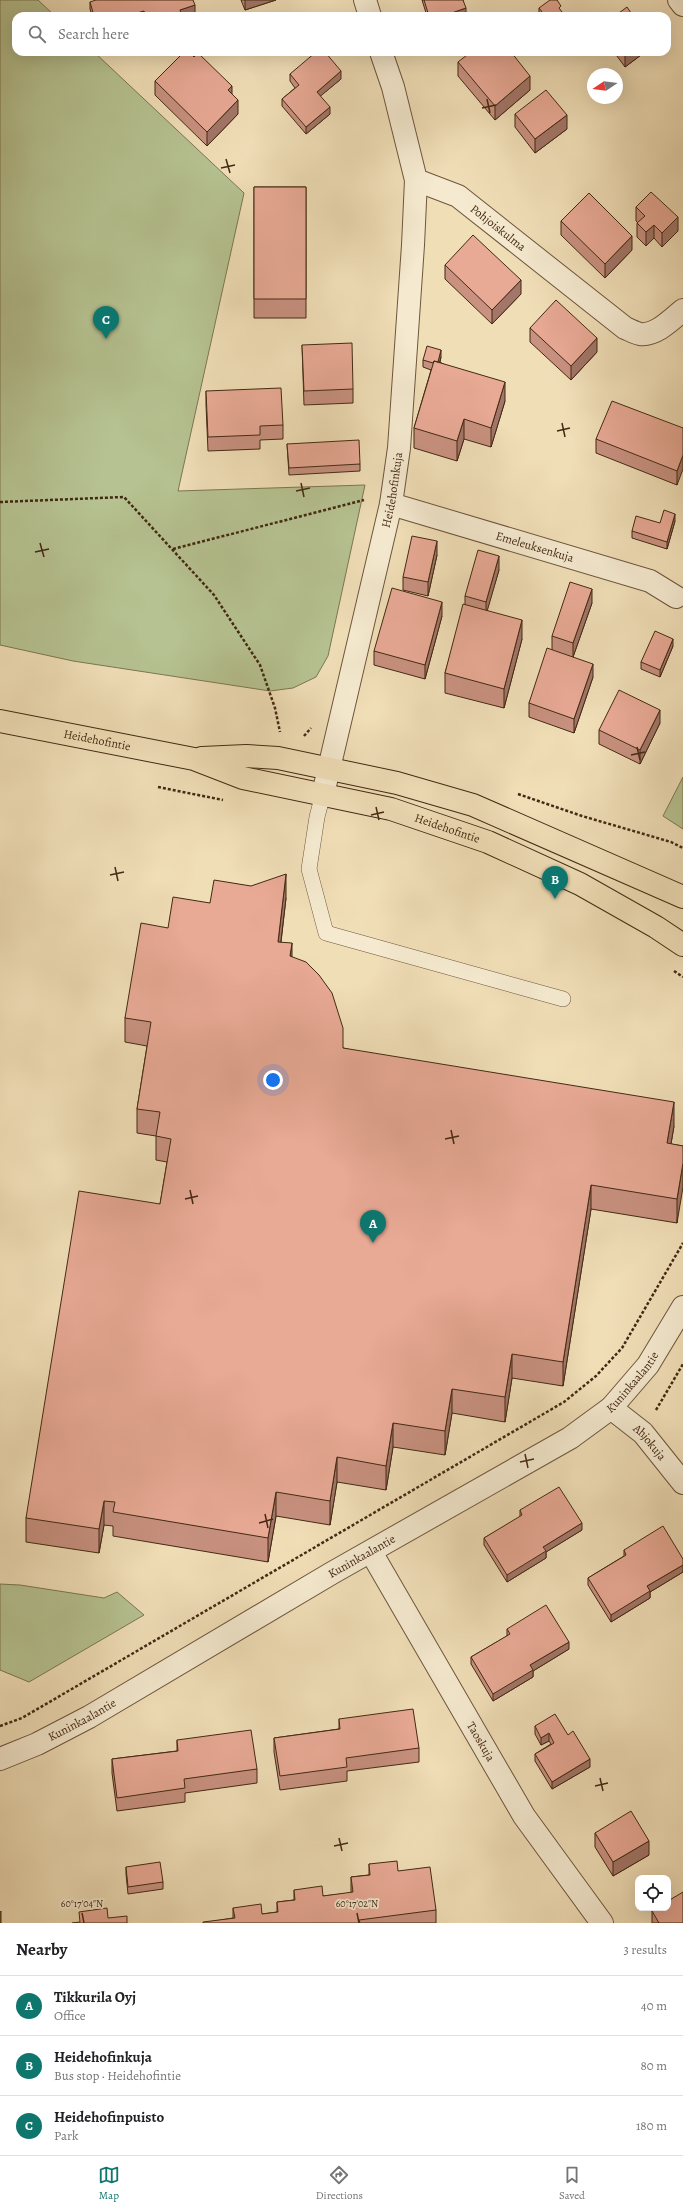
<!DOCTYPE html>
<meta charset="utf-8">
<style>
body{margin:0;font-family:Alegreya,serif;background:#f2f2f2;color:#202124}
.controls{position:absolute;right:12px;bottom:12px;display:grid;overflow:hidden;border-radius:8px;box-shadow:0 4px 16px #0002}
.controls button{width:36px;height:36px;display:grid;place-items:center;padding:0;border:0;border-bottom:1px solid #e0e0e0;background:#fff;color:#202124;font:20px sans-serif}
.compass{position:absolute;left:587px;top:68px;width:36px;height:36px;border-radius:50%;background:#fff;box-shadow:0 4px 16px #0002;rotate:257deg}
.you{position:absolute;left:273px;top:1080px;width:14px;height:14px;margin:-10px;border:3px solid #fff;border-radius:50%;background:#1a73e8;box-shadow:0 0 0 6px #1a73e833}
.badge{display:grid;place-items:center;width:26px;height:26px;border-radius:50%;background:#0f766e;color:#fff;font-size:13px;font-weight:700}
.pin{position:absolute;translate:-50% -33px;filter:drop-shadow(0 1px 2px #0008)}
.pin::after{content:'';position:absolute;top:21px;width:14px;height:12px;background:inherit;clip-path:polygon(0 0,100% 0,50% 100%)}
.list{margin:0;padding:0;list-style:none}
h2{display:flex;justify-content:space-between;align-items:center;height:52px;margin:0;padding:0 16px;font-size:17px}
h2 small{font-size:13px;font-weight:400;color:#757577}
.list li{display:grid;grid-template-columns:26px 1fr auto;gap:12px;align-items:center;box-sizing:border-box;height:60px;padding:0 16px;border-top:1px solid #e0e0e0}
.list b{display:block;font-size:15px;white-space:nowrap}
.list p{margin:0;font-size:13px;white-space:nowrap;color:#757577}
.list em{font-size:13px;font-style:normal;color:#757577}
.icon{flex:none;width:22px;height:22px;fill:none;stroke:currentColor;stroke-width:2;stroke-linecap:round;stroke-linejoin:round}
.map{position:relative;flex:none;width:683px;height:1923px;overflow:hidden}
.search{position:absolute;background:#fff;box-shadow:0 4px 16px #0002;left:12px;right:12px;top:12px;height:44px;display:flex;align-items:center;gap:10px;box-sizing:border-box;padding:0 14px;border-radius:12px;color:#757577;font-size:15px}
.sheet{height:232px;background:#fff}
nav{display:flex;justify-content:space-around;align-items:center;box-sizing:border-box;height:56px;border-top:1px solid #e0e0e0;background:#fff;font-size:11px;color:#757577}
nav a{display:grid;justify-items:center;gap:2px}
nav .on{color:#0f766e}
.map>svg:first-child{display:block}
.green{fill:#b6c291;stroke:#7c7652}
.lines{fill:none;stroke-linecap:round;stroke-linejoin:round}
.service-casing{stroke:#6e563c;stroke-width:16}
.minor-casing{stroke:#6e563c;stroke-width:24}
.primary-casing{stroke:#432913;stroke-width:24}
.path{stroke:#432913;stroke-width:2.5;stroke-dasharray:3 2;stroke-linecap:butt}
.service{stroke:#f5ead0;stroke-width:15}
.minor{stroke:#f5ead0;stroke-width:22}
.primary{stroke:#f0deb7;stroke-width:22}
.wall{fill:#c89180;stroke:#432913}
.shaded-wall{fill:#a27668;stroke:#432913}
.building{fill:#e8a995;stroke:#432913}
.ticks{fill:none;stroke:#432913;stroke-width:1.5}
.labels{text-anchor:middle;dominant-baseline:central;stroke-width:3.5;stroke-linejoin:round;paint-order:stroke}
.street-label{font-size:12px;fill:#432913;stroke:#f5ead0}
.ticks-label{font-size:10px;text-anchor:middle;fill:#432913;stroke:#f5ead0;stroke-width:3.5;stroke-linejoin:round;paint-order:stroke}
</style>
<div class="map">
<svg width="683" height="1923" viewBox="0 0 683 1923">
<rect width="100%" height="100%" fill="#f0deb7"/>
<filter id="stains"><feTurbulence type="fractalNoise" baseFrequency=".005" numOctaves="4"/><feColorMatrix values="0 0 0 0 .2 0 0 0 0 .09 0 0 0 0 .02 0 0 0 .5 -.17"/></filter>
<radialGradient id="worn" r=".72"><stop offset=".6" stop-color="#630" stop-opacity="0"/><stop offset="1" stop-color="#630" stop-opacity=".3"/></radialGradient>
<!-- green -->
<path class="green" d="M0 0H38L55 16H16V52H94L244 193 178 491 365 485 328 656 316 677 293 688 270 691 73 661 0 645Z
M683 777V829L663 816Z
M0 1584 20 1585 104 1598 117 1592 144 1615 29 1682 0 1670Z"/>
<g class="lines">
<defs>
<path id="service" d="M323 794 317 817 309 869 326 933 563 999"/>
<g id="minor">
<path d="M365 0 370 16"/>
<path d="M679 0 683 5"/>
<path id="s1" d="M381 52 393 87 416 180 458 196 625 328C630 330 635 333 640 334 656 336 672 319 683 310"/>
<path id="s2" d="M391 504 650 581 676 597"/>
<path id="s3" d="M323 794 391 504 399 448 413 245 416 180"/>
<path id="s4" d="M611 1408 643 1433 683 1483"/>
<path id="s5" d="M371 1552 524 1816 602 1923"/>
<path id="s6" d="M0 1759 37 1744 89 1717 332 1573 570 1438 611 1408 648 1365 683 1307"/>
</g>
<g id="primary">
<path id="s7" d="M0 721 194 759 243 778 391 809 488 842 580 884 656 927 683 945"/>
<path d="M202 758 246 756 278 758 397 783 473 805 683 897"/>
</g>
</defs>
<!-- service casing -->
<use href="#service" class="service-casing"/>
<!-- minor casing -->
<use href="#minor" class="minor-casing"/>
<!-- primary casing -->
<use href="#primary" class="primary-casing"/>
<!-- path -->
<path class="path" d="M0 502 124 497 214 595 260 665 275 708 280 732
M173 549 364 500
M304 736 311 728
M158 787 223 800
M518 794 582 816 671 842 683 848
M674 971 683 977
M656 1410 683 1364
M0 1726 22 1718 564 1402 596 1376 622 1348 683 1243"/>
<!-- service -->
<use href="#service" class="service"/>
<!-- minor -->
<use href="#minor" class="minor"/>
<!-- primary -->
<use href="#primary" class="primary"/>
</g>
<!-- wall -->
<path class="wall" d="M241 0H276L245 10Z
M422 0H463L466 15 464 16H427Z
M90 2 195 13 185 16H92L90 9Z
M539 8 561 11 565 16H573H540L539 15Z
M614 52H645L625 67Z
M458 62 530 90 495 120 458 76Z
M290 74 341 79 320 96 330 114 306 134 282 106V99L295 88 290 81Z
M155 81 238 114 207 146 155 95Z
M515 114 567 129 535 153 515 127Z
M254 187H306V318H254Z
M636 207 678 231 662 247 654 238 646 246 637 237V223H638L636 221Z
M561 221 632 250 605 278 561 235Z
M445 265 521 294 492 324 445 279Z
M530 328 597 352 571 380 530 342Z
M302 345 353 389V403L304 405Z
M441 357 440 362 505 401 491 447 464 439 457 461 414 448V428L431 370 423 367V360Z
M206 391 283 425V439L260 440V449L208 451 206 405Z
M683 428 677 485 596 453V439Z
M287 444 360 464V471L289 475Z
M675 521 667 549 632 538V531Z
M437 555 428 596 403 590V577Z
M499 570 487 610 522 639 504 708 445 693V673L465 605V596Z
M592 603 573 657 593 677 574 733 529 717V703L552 650V636Z
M442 616 425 679 374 665V651Z
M673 646 660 677 641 669V662Z
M660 723 640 764 599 744V730Z
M286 898 281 942 292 957 343 1048 674 1126 671 1144 683 1146 677 1223 591 1209 563 1386 512 1378 505 1422 452 1413 445 1455 393 1447 386 1490 337 1482 330 1525 276 1516 268 1562 113 1536V1526L104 1525 99 1553 26 1542V1518L160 1204 167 1162 156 1160V1136L137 1133V1109L147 1046 125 1042V1018L168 928 210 903Z
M520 1510 582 1530 546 1552V1558L507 1582 484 1545V1538L520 1517Z
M624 1550 683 1559V1572L650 1592V1598L611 1622 588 1585V1578L624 1556Z
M507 1629 569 1649 533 1671V1677L493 1701 471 1664V1657L507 1636Z
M339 1719 419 1748V1762L347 1771V1781L280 1790 274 1752V1738L339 1729Z
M535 1726 568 1735 590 1767 552 1789 535 1761V1754L551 1744 549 1741 541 1745 535 1734Z
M177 1740 257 1769V1783L185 1793V1802L117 1811 112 1773V1759L177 1751Z
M595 1833 649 1855 613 1876 595 1847Z
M369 1864 398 1871 436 1910V1923H203L233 1918V1908L262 1914 277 1912V1902L294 1900V1890L323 1896 351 1893V1877L369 1875Z
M126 1867 163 1882V1889L128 1894 126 1874Z
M652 1911 683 1923H652Z"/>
<!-- shaded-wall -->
<path class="shaded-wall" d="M245 0H276L245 10Z
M195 5V13L185 16H180V10Z
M466 8V15L464 16H443Z
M144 11V16H130V15Z
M627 52H645L625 67V53Z
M341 71V79L317 99V92Z
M530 76V90L495 120V106Z
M232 86V100L228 90Z
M238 100V114L207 146V132Z
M330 107V114L306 134V127Z
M567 115V129L535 153V139Z
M678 217V231L662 247V233Z
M654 225V238L646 246V232Z
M632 236V250L605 278V264Z
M521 280V294L492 324V310Z
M597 338V352L571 380V366Z
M441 350V357L437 371V364Z
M505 382V401L491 447V428Z
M464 419V439L457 461V441Z
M683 455V469L677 485V471Z
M675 514V521L667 549V542Z
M437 541V555L428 596V582Z
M499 556V570L486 615V602Z
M592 589V603L573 657V643Z
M442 602V616L425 679V665Z
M522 620V639L504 708V689Z
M673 639V646L660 677V670Z
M593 664V677L574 733V719Z
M660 710V723L640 764V750Z
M286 874V898L278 966V942Z
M292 943V967L290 956Z
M674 1102V1126L667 1167V1143Z
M683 1163V1187L677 1223V1199Z
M591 1185V1209L563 1386V1362Z
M512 1354V1378L505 1422V1397Z
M452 1389V1413L445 1455V1431Z
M393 1423V1447L386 1490V1466Z
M337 1457V1482L330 1525V1501Z
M276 1492V1516L268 1562V1538Z
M104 1501V1525L99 1553V1529Z
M582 1523V1530L546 1552V1558L507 1582V1575L543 1547Z
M683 1565V1572L650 1592V1598L611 1622V1615L647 1586Z
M569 1642V1649L533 1671V1677L493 1701V1694L530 1665Z
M549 1733V1741L541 1745V1738Z
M590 1759V1767L552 1789V1782Z
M649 1841V1855L613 1876V1862Z
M1 1911V1923H0V1913Z"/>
<!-- building -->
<path class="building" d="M96 0H193L195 5 180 10 182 16H146L144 11 130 15V16H94L90 2Z
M424 0H463L466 8 443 16H429Z
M550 0H557L561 6 559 8 565 16 569 12 573 16H545L539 8Z
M627 7 633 16H615Z
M184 52H189L194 57 198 53 232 86 228 90 238 100 207 132 155 81Z
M316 52H325L341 71 317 92 330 107 306 127 282 99 299 85 290 74Z
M471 52H511L530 76 495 106 458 62Z
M546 90 567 115 535 139 515 114Z
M254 187H306V299H254Z
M651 192 678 217 662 233 654 225 646 232 637 223 645 216 636 207Z
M589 193 632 236 605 264 561 221Z
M473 235 521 280 492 310 445 265Z
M556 300 597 338 571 366 530 328Z
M352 343 353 389 304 391 302 345Z
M427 346 441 350 438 362 434 361 433 363 423 360Z
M434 361 505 382 491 428 464 419 457 441 414 428Z
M281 388 283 425 260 426V435L208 437 206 391Z
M612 401 683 428V455L677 471 596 439Z
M359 440 360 464 289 468 287 444Z
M664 510 675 514 667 542 632 531 636 516 660 523Z
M412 536 437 541 428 582 403 577Z
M478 550 499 556 486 602 465 596Z
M570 582 592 589 573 643 552 636Z
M392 588 442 602 425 665 374 651Z
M463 604 522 620 504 689 445 673Z
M655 631 673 639 660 670 641 662Z
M547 648 593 664 574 719 529 703Z
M619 690 660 710 640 750 599 730Z
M286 874 278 942 292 943 290 956 306 962 319 975 332 993 343 1028V1048L674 1102 667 1143 683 1146V1163L677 1199 591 1185 563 1362 512 1354 505 1397 452 1389 445 1431 393 1423 386 1466 337 1457 330 1501 276 1492 268 1538 113 1512 115 1502 104 1501 99 1529 26 1518 79 1191 160 1204 171 1139 156 1136 160 1112 137 1109 151 1022 125 1018 141 923 168 928 173 897 210 903 214 880 251 886Z
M559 1487 582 1523 543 1547 546 1551 507 1575 484 1538 522 1515 520 1510Z
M663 1526 683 1559V1565L647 1586 650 1591 611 1615 588 1578 626 1555 624 1550Z
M546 1605 569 1642 530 1665 533 1670 493 1694 471 1657 510 1634 507 1629Z
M413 1709 419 1748 346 1758 347 1767 280 1776 274 1738 340 1729 339 1719Z
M555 1714 568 1735 573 1731 590 1759 552 1782 535 1754 554 1743 549 1733 541 1738 535 1726Z
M251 1730 257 1769 184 1779 185 1788 117 1798 112 1759 178 1751 177 1740Z
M631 1811 649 1841 613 1862 595 1833Z
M397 1861 398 1871 430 1867 436 1910 359 1920 360 1923H203V1922L235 1918 233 1908 261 1904 262 1914 278 1912 277 1902 295 1900 294 1890 322 1886 323 1896 353 1892 351 1877 370 1875 369 1864Z
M160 1862 163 1882 128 1887 126 1867Z
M683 1892V1923H659L652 1911 656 1908H668V1901Z
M107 1908 108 1918 127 1916V1923H72L80 1922 79 1912Z"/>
<!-- ticks -->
<path class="ticks" d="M487 99 490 113M482 108 496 105M226 159 230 173M221 168 235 165M562 423 565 437M557 431 570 428M301 483 304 497M296 491 310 488M40 543 44 557M35 552 49 549M637 747 640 760M631 755 645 752M376 807 379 820M371 815 384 812M115 867 118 881M110 875 124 872M451 1130 454 1144M445 1139 459 1136M190 1190 193 1204M185 1199 198 1196M525 1454 528 1468M520 1462 534 1459M265 1514 268 1528M259 1523 273 1519M600 1778 603 1791M595 1786 608 1783M339 1838 342 1851M334 1846 348 1843M82 1913 84 1923M357 1913 359 1923"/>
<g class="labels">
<!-- street labels -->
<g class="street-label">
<text stroke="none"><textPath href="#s1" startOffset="229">Pohjoiskulma</textPath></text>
<text stroke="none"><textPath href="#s3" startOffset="312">Heidehofinkuja</textPath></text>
<text stroke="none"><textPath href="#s2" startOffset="150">Emeleuksenkuja</textPath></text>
<text stroke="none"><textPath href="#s7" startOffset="99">Heidehofintie</textPath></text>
<text stroke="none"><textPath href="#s7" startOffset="461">Heidehofintie</textPath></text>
<text stroke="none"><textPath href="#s6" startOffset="739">Kuninkaalantie</textPath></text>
<text stroke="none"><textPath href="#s4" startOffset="52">Ahjokuja</textPath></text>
<text stroke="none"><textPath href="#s6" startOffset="415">Kuninkaalantie</textPath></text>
<text stroke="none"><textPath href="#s6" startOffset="91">Kuninkaalantie</textPath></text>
<text stroke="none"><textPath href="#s5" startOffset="219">Taoskuja</textPath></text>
</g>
</g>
<g class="ticks-label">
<text x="82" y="1907">60°17'04"N</text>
<text x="357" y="1907">60°17'02"N</text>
</g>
<rect width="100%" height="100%" filter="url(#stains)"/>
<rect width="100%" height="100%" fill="url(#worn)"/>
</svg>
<div class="controls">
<button><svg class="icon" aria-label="locate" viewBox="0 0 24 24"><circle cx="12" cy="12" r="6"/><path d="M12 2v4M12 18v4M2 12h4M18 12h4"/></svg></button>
</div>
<svg class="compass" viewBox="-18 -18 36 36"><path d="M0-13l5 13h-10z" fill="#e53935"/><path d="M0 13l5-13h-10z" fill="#757577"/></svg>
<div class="you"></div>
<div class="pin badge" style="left:373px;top:1243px">A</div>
<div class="pin badge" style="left:555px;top:899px">B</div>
<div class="pin badge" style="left:106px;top:339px">C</div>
<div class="search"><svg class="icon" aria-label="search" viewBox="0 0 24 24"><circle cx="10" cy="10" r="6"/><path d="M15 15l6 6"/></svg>Search here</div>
</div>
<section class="sheet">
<h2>Nearby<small>3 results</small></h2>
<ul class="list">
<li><span class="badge">A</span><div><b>Tikkurila Oyj</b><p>Office</p></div><em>40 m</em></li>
<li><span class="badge">B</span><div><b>Heidehofinkuja</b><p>Bus stop · Heidehofintie</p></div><em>80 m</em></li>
<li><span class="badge">C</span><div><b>Heidehofinpuisto</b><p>Park</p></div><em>180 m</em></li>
</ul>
</section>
<nav>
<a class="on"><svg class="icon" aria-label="map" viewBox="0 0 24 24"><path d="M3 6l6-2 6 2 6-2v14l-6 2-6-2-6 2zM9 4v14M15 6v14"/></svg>Map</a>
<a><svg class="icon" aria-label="directions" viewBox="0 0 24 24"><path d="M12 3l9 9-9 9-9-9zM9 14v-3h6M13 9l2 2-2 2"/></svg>Directions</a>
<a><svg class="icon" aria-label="saved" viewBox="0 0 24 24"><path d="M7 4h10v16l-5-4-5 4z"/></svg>Saved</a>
</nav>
